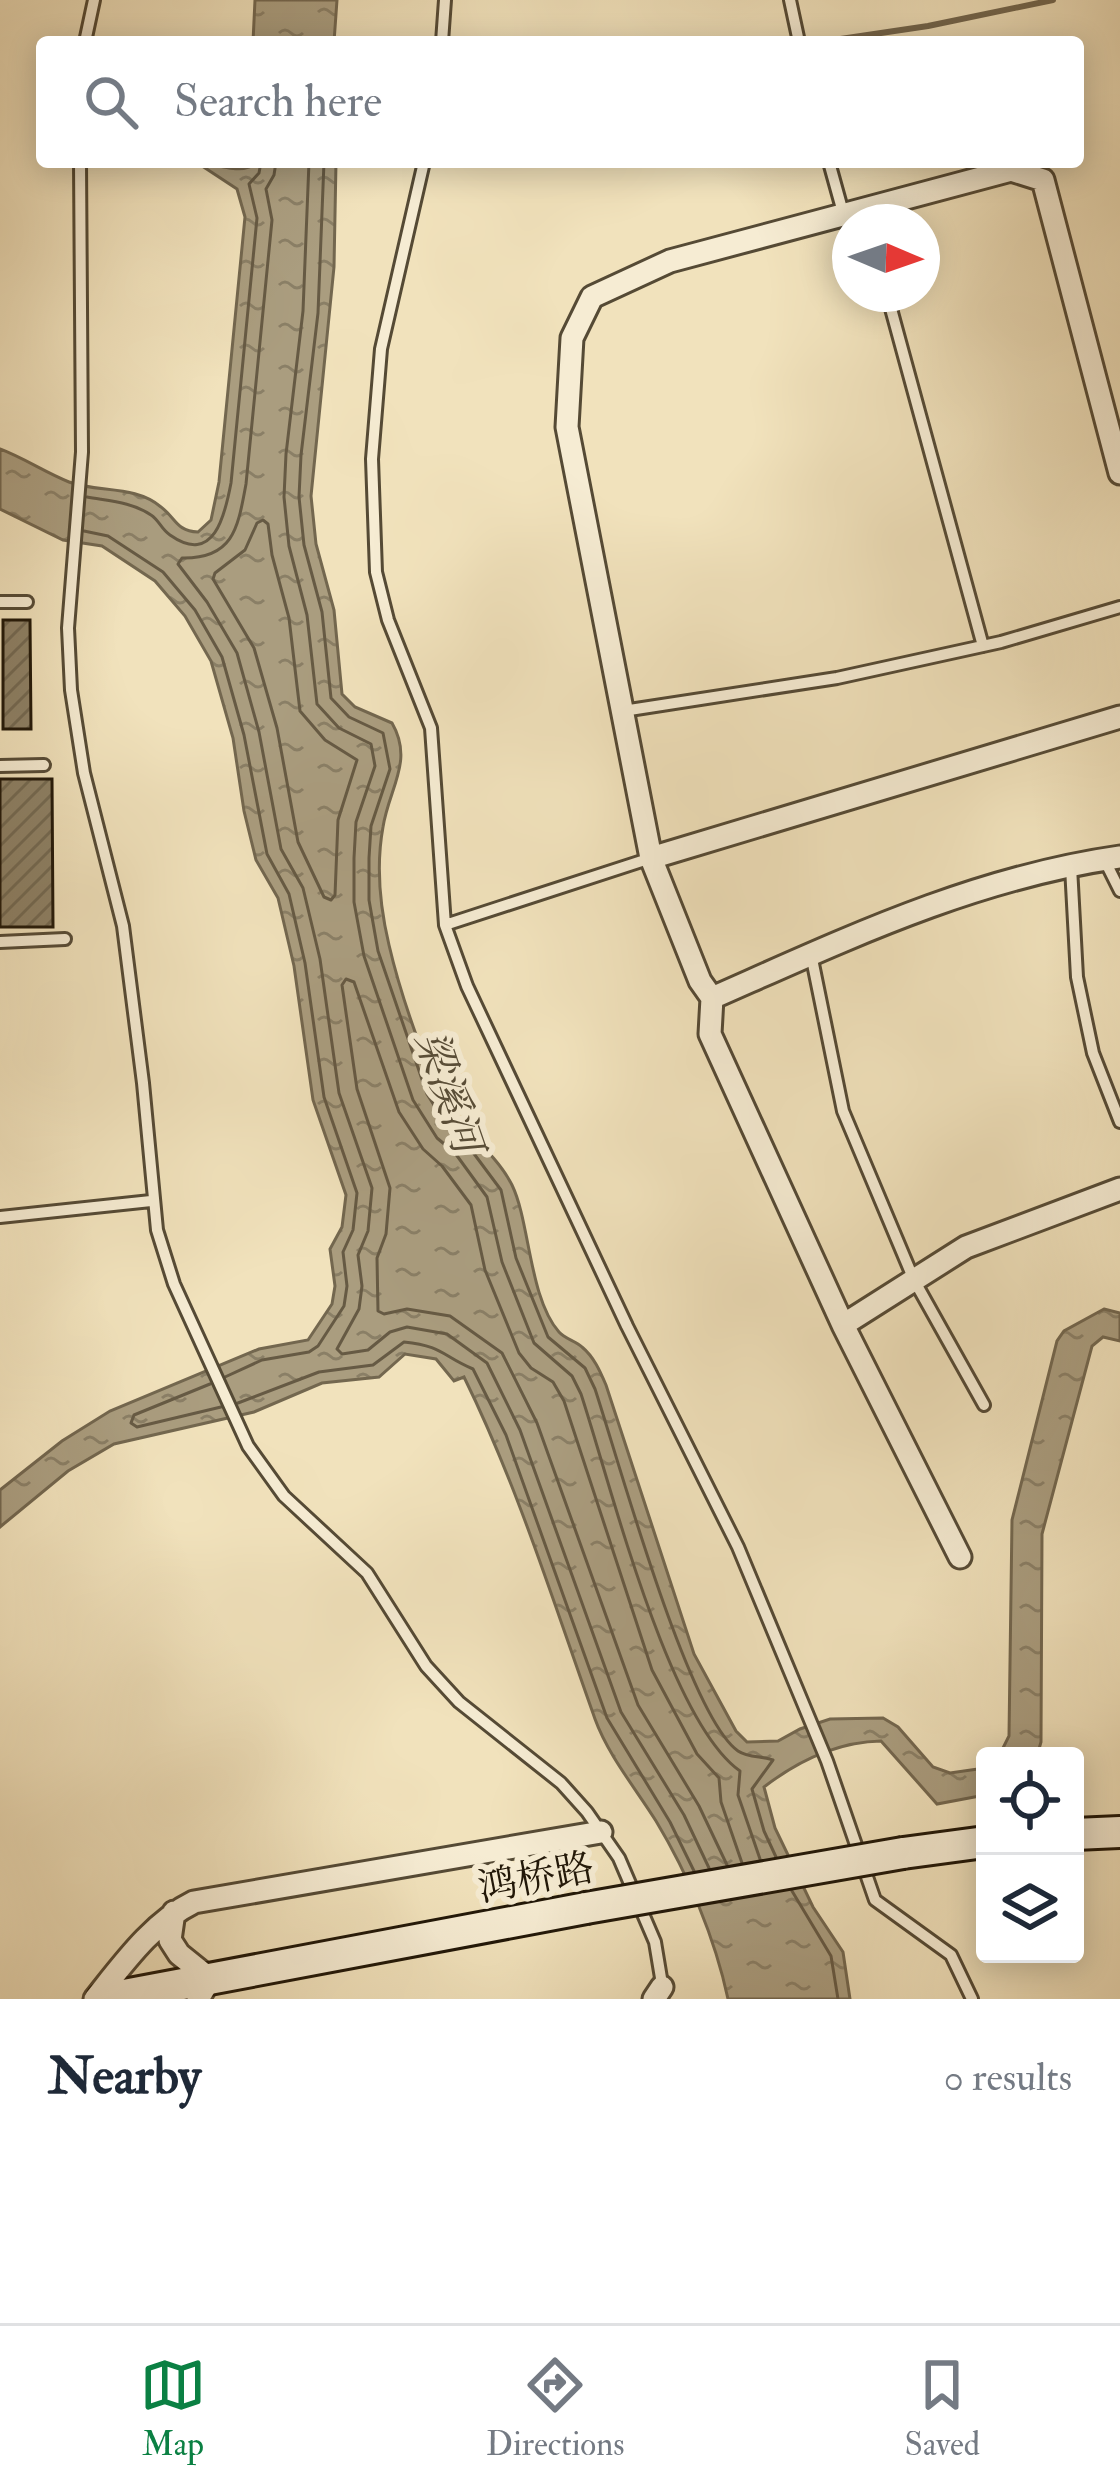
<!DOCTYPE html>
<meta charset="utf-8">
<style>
body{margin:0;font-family:"IM FELL Double Pica","Noto Serif SC",serif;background:#f6f6f7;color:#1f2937}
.controls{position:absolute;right:36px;bottom:36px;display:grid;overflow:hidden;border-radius:12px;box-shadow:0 6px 30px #0003}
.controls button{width:108px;height:108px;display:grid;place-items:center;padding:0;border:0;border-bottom:3px solid #e0e1e3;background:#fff;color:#1f2937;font:60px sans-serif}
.compass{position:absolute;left:832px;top:204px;width:108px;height:108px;border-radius:50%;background:#fff;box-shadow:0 6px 30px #0003;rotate:92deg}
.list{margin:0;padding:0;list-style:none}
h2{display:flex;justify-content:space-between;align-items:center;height:156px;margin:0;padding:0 48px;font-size:51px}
h2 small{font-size:39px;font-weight:400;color:#747a83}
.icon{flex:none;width:66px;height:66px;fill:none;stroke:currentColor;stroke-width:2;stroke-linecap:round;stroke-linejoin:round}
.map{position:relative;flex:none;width:1120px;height:1999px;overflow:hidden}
.search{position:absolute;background:#fff;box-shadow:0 6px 30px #0003;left:36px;right:36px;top:36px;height:132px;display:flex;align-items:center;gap:30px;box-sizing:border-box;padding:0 42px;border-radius:12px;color:#747a83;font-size:45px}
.sheet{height:324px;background:#fff}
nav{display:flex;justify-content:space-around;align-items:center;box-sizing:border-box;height:168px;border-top:3px solid #e0e1e3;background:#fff;font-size:33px;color:#747a83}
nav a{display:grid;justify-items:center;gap:6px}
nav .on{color:#0b8043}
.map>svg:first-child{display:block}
.water{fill:url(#water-ripples);stroke:#73674f;stroke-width:3}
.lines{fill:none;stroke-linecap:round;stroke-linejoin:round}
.shore{stroke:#665a44;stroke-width:3}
.stream{stroke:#73674f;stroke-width:6}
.building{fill:url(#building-hatch);stroke:#211708;stroke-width:3}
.lane-casing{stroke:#554a35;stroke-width:16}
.street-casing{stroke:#554a35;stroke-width:27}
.secondary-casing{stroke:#211708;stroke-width:36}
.lane{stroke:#f6ecd3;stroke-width:10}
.street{stroke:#f6ecd3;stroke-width:21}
.secondary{stroke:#f6ecd3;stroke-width:30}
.secondary-bridge-casing{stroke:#211708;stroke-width:36;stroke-linecap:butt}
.secondary-bridge{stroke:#f6ecd3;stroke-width:30}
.labels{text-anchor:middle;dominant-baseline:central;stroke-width:12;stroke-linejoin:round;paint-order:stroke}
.street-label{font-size:39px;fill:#211708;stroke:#f6ecd3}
.water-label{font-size:42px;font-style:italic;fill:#584d38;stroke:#f6ecd3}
</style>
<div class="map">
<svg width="1120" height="1999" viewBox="0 0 1120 1999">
<defs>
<pattern id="water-ripples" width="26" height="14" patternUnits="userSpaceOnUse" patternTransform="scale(3)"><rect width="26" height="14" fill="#aa9d7f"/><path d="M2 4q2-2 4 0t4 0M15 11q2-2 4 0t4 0" fill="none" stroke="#8a7f66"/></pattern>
<pattern id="building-hatch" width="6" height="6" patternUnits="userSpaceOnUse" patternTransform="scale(3)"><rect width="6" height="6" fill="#8d8166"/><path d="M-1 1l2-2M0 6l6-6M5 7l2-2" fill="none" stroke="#736952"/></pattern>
</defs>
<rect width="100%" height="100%" fill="#f1e2bc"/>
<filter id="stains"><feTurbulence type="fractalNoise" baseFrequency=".00167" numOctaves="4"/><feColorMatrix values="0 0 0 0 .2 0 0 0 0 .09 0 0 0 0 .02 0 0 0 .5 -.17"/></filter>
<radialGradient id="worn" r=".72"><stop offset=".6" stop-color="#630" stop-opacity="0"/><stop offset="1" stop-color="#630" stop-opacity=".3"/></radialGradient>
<!-- water -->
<path class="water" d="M255 0H337L334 42H253Z
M196 162C214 162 232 173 249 167L250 162H336L334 267 311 496 316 544 334 610 342 694 355 707 392 723C414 761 389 788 383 827 376 865 380 907 389 945 399 988 431 1091 459 1122 477 1141 500 1161 512 1185 530 1222 529 1298 559 1332 565 1339 576 1341 582 1347 594 1357 600 1371 606 1385L694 1654 736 1731 747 1742 778 1741 800 1729 830 1719 883 1718 898 1727 933 1767 950 1773 985 1768V1795L937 1804 881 1741C837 1742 799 1760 764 1787L775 1828 813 1907 843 1952 850 1999H728C715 1938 688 1874 656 1821 636 1789 608 1755 595 1719 554 1604 518 1487 464 1377L454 1381 436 1359 405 1354 379 1377 322 1383 254 1412 114 1444 68 1471 0 1527V1490L62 1441 110 1411 259 1349 308 1340 332 1304 335 1286 330 1249 342 1227 346 1195 313 1100 294 966 278 898 256 860 244 811 233 738 211 661 185 616 155 581 102 546 63 540 0 509V449C24 458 46 473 69 482 99 493 135 485 161 507 176 518 176 531 198 532L211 520 219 482 245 217 237 189Z
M1104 1309 1120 1313V1341L1103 1337 1092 1346 1042 1534 1041 1742 1037 1756H999L1009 1736 1012 1520 1057 1341 1064 1331Z"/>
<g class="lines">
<!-- shore -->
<path class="shore" d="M276 162 274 175 266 189 272 220 246 484C238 527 234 559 182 558L178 564 207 602 237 653 259 732 281 849 303 888 320 959 339 1093 372 1188 368 1231 358 1255 362 1286 359 1309 337 1349 342 1354 368 1350 390 1332 407 1327 447 1334 487 1363 520 1430 621 1712 684 1815 709 1868
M309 162 303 311 286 454 284 497 289 546 307 615 317 704 339 728 371 744 375 766 356 822 354 858V902L364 956 413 1100 437 1138 455 1153 487 1197 502 1262 534 1343 572 1376 581 1394C611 1485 668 1720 740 1771L738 1795 760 1859
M324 162 318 313 301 455 299 497 304 545 322 612 331 698 349 717 383 733 390 769 371 826 369 858V900L378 951 427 1094 449 1129 466 1143 501 1190 516 1258 548 1337 585 1368 595 1389C618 1458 688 1716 738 1751 748 1758 763 1756 773 1760L752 1789 764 1831 776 1857
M87 497C108 501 132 502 151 515 159 520 161 529 170 535 214 566 225 515 231 483L257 218 249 184 259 173 261 162
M263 520 268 524 272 555 289 618 300 711 325 740 357 760 338 820 335 895 331 900 324 897 298 842 277 728 254 648 213 579 215 573 245 550 257 523Z
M84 531 108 536 163 572 195 610 222 657 244 735 267 854 289 894 305 963 324 1097 357 1193 353 1230 343 1252 347 1286 344 1306 318 1346 309 1352 262 1360 225 1377
M210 1384 134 1415 131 1423 137 1427 221 1407
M238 1403 319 1372 373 1365 404 1342C443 1346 442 1356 473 1369L506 1435 607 1718 670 1822 694 1871
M727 1865 699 1806 638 1705 537 1423 502 1353 450 1316 407 1309 384 1314 378 1311 377 1258 386 1234 390 1188 357 1089 342 985 346 979 354 982 399 1112 423 1149 442 1166 471 1205 485 1270 519 1353 531 1368 553 1382 564 1401 652 1670 697 1754 719 1778 721 1802 742 1863
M792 1891 831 1956 838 1999"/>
<!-- stream -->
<path class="stream" d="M827 41 928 26 1053 0"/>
</g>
<!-- building -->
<path class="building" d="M3 620H30L31 729H3Z
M0 779H52L53 927H0Z"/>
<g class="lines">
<defs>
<path id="lane" d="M790 0 799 42
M85 42 94 0
M442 42 445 0
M80 162 82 452 68 628 71 690 84 773 123 926 143 1083 157 1230 174 1284 248 1446 284 1496 367 1573 426 1666 459 1702 561 1783 587 1812 619 1858 655 1942 663 1990
M424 162 381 349 372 459 376 572 388 620 431 728 445 925 467 986 627 1326 738 1547 827 1761 875 1900 951 1955 972 1999
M829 162 844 216
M887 294 983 646
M0 602H27
M623 711 837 678 1001 642 1120 607
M0 766 44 765
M1104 859 1120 891
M1071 867 1077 977 1093 1053 1120 1122
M445 925 651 858
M0 942 65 939
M811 954 843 1111 914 1280 984 1405
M0 1217 151 1201"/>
<path id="street" d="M651 858 1120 717
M712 998 700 981 651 858 567 427 572 338 592 297 670 261 1011 170 1043 180 1120 473
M843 1325 966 1247 1120 1189
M960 1557 843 1325 710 1034 712 998C846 939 973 878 1120 857
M174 1912 170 1940 179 1954 210 1979 198 1999
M95 1999C123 1964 153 1922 194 1902L601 1832
M654 1999 662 1987"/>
<path id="secondary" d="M1075 1834 1120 1832
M903 1853 985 1842
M103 1999 586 1908"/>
</defs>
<!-- lane casing -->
<use href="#lane" class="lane-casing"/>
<!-- street casing -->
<use href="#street" class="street-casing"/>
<!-- secondary casing -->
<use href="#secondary" class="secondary-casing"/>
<!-- lane -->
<use href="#lane" class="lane"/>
<!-- street -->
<use href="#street" class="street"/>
<!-- secondary -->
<use href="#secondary" class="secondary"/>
<defs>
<path id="secondary-bridge" d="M586 1908 903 1853"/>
</defs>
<!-- secondary-bridge casing -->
<use href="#secondary-bridge" class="secondary-bridge-casing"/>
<!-- secondary-bridge -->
<use href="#secondary-bridge" class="secondary-bridge"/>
</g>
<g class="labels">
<!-- street labels -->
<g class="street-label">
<text transform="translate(536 1878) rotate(-11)">鸿桥路</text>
</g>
<!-- water labels -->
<g class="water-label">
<text transform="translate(448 1092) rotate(71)">梁溪河</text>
</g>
</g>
<rect width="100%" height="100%" filter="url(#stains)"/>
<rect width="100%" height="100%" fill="url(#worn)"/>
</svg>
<div class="controls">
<button><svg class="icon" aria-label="locate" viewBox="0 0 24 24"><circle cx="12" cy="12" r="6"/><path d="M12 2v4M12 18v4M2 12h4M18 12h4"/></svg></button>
<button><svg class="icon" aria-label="layers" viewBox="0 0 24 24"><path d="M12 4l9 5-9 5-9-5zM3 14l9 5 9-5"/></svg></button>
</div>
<svg class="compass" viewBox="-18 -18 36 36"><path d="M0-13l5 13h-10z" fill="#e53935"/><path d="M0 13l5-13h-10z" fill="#747a83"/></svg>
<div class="search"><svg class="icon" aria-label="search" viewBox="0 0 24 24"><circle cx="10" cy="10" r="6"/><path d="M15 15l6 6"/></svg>Search here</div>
</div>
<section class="sheet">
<h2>Nearby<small>0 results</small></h2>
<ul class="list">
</ul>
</section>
<nav>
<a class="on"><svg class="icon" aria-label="map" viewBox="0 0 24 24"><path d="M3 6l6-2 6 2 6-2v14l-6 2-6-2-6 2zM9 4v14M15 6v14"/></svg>Map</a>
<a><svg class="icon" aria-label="directions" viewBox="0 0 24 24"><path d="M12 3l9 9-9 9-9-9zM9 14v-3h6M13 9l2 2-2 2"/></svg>Directions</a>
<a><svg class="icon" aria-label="saved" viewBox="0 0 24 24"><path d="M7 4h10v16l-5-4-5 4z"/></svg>Saved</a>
</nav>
